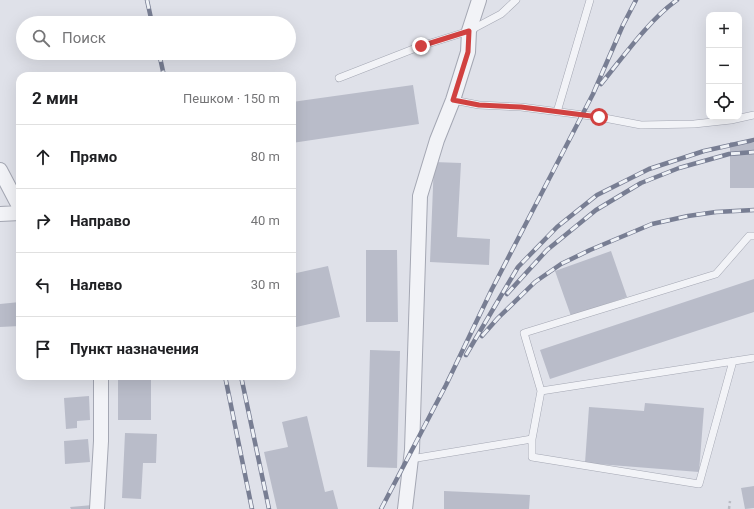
<!DOCTYPE html>
<html lang="ru">
<meta charset="utf-8">
<style>
body{margin:0;font-family:Roboto,sans-serif;background:#f6f6f6;color:#202124}
.controls{position:absolute;right:12px;top:12px;display:grid;overflow:hidden;border-radius:8px;box-shadow:0 4px 16px #0002}
.controls button{width:36px;height:36px;display:grid;place-items:center;padding:0;border:0;border-bottom:1px solid #e0e0e0;background:#fff;color:#202124;font:20px sans-serif}
.stop{position:absolute;width:12px;height:12px;margin:-9px;border:3px solid #d14140;border-radius:50%;background:#fff}
.stop.end{background:#d14140;border-color:#fff;box-shadow:0 1px 4px #0008}
.list{margin:0;padding:0;list-style:none}
h2{display:flex;justify-content:space-between;align-items:center;height:52px;margin:0;padding:0 16px;font-size:17px}
h2 small{font-size:13px;font-weight:400;color:#757577}
.list li{display:grid;grid-template-columns:26px 1fr auto;gap:12px;align-items:center;box-sizing:border-box;height:64px;padding:0 16px;border-top:1px solid #e0e0e0}
.list b{display:block;font-size:15px;white-space:nowrap}
.list em{font-size:13px;font-style:normal;color:#757577}
.icon{flex:none;width:22px;height:22px;fill:none;stroke:currentColor;stroke-width:2;stroke-linecap:round;stroke-linejoin:round}
.map{position:relative;flex:none;width:754px;height:509px;overflow:hidden}
.search{position:absolute;background:#fff;box-shadow:0 4px 16px #0002;left:16px;top:16px;width:280px;height:44px;display:flex;align-items:center;gap:10px;box-sizing:border-box;padding:0 14px;border-radius:22px;color:#757577;font-size:15px}
.panel{position:absolute;background:#fff;box-shadow:0 4px 16px #0002;left:16px;top:72px;width:280px;height:308px;border-radius:12px}
.map>svg:first-child{display:block}
.building{fill:#b9bcc9}
.lines{fill:none;stroke-linecap:round;stroke-linejoin:round}
.service-casing{stroke:#a4a7b3;stroke-width:8}
.minor-casing{stroke:#a4a7b3;stroke-width:16}
.path{stroke:#b9bcc4;stroke-width:2.5;stroke-dasharray:3 3;stroke-linecap:butt}
.service{stroke:#f2f3f7;stroke-width:7}
.minor{stroke:#f2f3f7;stroke-width:14}
.rail-casing{stroke:#787e93;stroke-width:4.5}
.rail{stroke:#eef1f6;stroke-width:3;stroke-dasharray:9;stroke-linecap:butt}
.route{stroke:#d14140;stroke-width:5}
</style>
<div class="map">
<svg width="754" height="509" viewBox="0 0 754 509">
<rect width="100%" height="100%" fill="#dfe1e9"/>
<!-- building -->
<path class="building" d="M413 85 419 124 292 143V102Z
M730 142 754 143V188H730Z
M434 162 461 163 457 237 490 239 489 265 430 262Z
M366 250H397L398 322H366Z
M611 251 627 297 571 316 555 271Z
M328 266 340 317 292 328V274Z
M754 279V312L550 379 540 350Z
M20 302V326L0 327V304Z
M370 350 400 351 397 468 367 467Z
M118 376H151V420H118Z
M89 396 90 420 77 421V428L66 429 64 398Z
M645 403 704 408 699 472 585 463 589 407 644 411Z
M307 416 325 492 333 490 338 509H277L264 452 288 447 282 422Z
M125 433 157 434 156 463H143L141 499 122 498Z
M88 439 90 462 65 464 64 441Z
M754 486V508L745 509 741 488Z
M444 491 530 495 529 509H444Z
M93 505 94 509H71L70 507Z"/>
<g class="lines">
<defs>
<path id="service" d="M339 78 421 46 469 31 501 14 516 0
M453 100 479 105 521 107 599 117 641 125 694 124 731 120 754 115
M557 112 590 0
M541 391 524 333 716 274 749 236H754
M532 439V457L699 484 733 361
M411 459 532 439 541 391 754 358"/>
<path id="minor" d="M0 170 20 208
M0 214 20 213
M97 509 101 441V376
M405 509 412 450 420 196 437 140 453 100 468 52 469 31 479 0"/>
</defs>
<!-- service casing -->
<use href="#service" class="service-casing"/>
<!-- minor casing -->
<use href="#minor" class="minor-casing"/>
<!-- path -->
<path class="path" d="M729 509 730 501"/>
<!-- service -->
<use href="#service" class="service"/>
<!-- minor -->
<use href="#minor" class="minor"/>
<defs>
<path id="rail" d="M147 0 152 23
M159 53 164 76
M601 84C623 57 649 20 677 0
M507 294 547 250 596 210 641 183 679 168 729 154 754 152
M482 336 498 318 535 282 561 264 590 250 652 224 688 216 716 212 754 210
M466 355 518 267 557 227 597 195 649 169 704 151 754 140
M225 376 252 509
M241 376 269 509
M381 509 446 385 492 289 593 94 623 25 636 0"/>
</defs>
<!-- rail casing -->
<use href="#rail" class="rail-casing"/>
<!-- rail -->
<use href="#rail" class="rail"/>
</g>
<g class="lines">
<!-- route -->
<path class="route" d="M421 46 469 31 468 52 453 100 479 105 521 107 599 117"/>
</g>
</svg>
<div class="controls">
<button>+</button>
<button>−</button>
<button><svg class="icon" aria-label="locate" viewBox="0 0 24 24"><circle cx="12" cy="12" r="6"/><path d="M12 2v4M12 18v4M2 12h4M18 12h4"/></svg></button>
</div>
<div class="stop" style="left:599px;top:117px"></div>
<div class="stop end" style="left:421px;top:46px"></div>
<div class="search"><svg class="icon" aria-label="search" viewBox="0 0 24 24"><circle cx="10" cy="10" r="6"/><path d="M15 15l6 6"/></svg>Поиск</div>
<section class="panel">
<h2>2 мин<small>Пешком · 150 m</small></h2>
<ul class="list">
<li><svg class="icon" aria-label="ahead" viewBox="0 0 24 24"><path d="M12 20V5M6 11l6-6 6 6"/></svg><div><b>Прямо</b></div><em>80 m</em></li>
<li><svg class="icon" aria-label="right" viewBox="0 0 24 24"><path d="M7 20v-9h11M14 6l5 5-5 5"/></svg><div><b>Направо</b></div><em>40 m</em></li>
<li><svg class="icon" aria-label="left" viewBox="0 0 24 24"><path d="M17 20v-9H6M10 6l-5 5 5 5"/></svg><div><b>Налево</b></div><em>30 m</em></li>
<li><svg class="icon" aria-label="arrive" viewBox="0 0 24 24"><path d="M6 21V4h12l-3 4 3 4H6"/></svg><div><b>Пункт назначения</b></div></li>
</ul>
</section>
</div>
